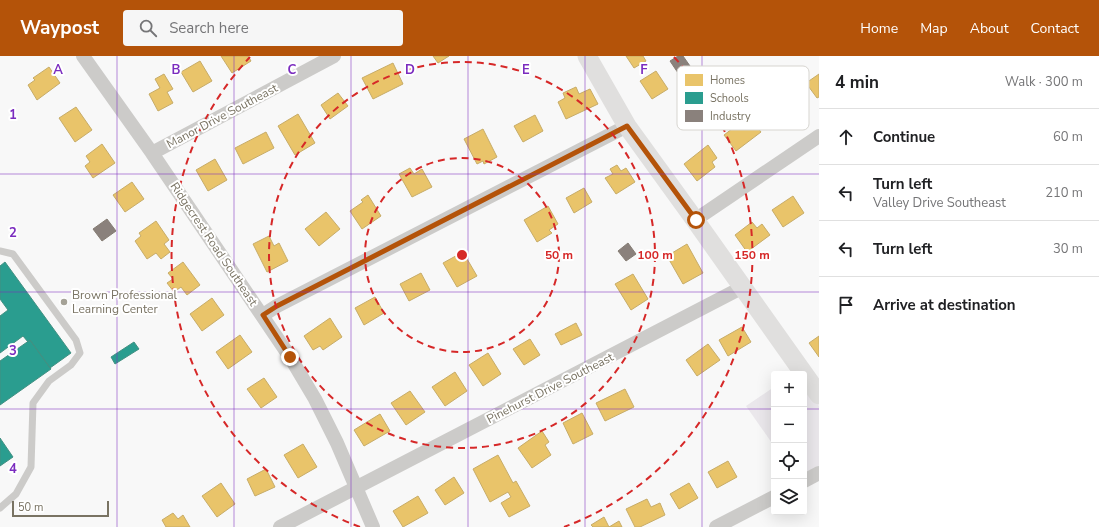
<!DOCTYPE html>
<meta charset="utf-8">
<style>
body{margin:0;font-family:"Nunito Sans",sans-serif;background:#f6f6f6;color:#202124}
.controls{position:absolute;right:12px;bottom:12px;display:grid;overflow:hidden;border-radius:4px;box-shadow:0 4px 16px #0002}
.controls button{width:36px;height:36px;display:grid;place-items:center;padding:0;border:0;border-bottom:1px solid #e0e0e0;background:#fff;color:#202124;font:20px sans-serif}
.scale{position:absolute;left:12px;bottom:10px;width:97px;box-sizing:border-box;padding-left:4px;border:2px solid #797363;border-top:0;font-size:11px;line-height:14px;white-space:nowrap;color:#797363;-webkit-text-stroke:3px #fff;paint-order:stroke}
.stop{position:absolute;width:12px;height:12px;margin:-9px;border:3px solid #b45309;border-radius:50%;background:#fff}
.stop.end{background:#b45309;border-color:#fff;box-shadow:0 1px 4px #0008}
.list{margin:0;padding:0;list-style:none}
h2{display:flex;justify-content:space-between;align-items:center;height:52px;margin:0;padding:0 16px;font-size:17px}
h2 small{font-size:13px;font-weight:400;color:#757577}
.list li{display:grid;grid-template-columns:26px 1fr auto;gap:12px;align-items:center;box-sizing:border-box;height:56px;padding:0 16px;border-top:1px solid #e0e0e0}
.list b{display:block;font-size:15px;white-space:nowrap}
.list p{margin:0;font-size:13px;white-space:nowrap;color:#757577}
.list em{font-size:13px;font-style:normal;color:#757577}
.icon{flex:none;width:22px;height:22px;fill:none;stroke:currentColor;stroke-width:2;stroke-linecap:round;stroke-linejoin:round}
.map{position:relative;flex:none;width:819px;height:471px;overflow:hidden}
header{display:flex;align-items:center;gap:24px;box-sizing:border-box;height:56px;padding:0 20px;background:#b45309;color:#fff}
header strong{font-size:19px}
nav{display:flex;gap:22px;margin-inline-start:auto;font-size:14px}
.search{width:280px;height:36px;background:#f6f6f6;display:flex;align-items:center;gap:10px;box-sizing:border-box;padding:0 14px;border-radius:4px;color:#757577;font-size:15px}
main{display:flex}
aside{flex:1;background:#fff}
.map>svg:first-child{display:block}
.green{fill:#eae7eb}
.homes{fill:#e9c46a;stroke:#c7ac68}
.schools{fill:#2a9d8f;stroke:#429082}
.industry{fill:#8a817c;stroke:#857d74}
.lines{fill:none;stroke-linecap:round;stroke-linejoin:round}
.lane{stroke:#cccbc9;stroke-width:7}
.street{stroke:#cccbc9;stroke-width:14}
.secondary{stroke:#e0dfde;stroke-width:19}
.route{stroke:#b45309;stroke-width:5}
.grid{fill:none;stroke:#7b2cbf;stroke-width:1;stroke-opacity:0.55}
.ring{fill:none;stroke:#d62828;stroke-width:2;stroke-dasharray:7 5}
.poi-dot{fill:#a5a297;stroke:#fff;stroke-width:1.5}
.labels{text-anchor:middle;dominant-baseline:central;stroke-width:4;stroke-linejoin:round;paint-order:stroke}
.street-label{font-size:12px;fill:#797363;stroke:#fff}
.poi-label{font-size:12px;fill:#797363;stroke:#fff;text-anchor:start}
.key{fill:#fff;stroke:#d7d5d0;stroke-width:1}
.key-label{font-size:11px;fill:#797363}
.grid-label{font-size:13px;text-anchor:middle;font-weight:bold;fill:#7b2cbf;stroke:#fff;stroke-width:4;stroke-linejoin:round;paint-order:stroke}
.centre{fill:#d62828;stroke:#fff;stroke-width:2}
.ring-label{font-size:12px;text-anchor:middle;font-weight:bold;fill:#d62828;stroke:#fff;stroke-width:4;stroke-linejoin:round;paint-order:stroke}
</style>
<header>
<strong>Waypost</strong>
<div class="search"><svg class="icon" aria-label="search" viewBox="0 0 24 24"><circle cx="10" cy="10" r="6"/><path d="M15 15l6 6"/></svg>Search here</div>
<nav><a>Home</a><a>Map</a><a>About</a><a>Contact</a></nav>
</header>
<main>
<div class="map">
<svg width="819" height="471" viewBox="0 0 819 471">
<rect width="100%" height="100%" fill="#f8f8f8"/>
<!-- green -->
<path class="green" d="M804 329 819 350V410L804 418Z
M774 331V390L746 350Z"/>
<!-- homes -->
<path class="homes" d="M221 0H248L251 5 232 17Z
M433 0H449L438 7Z
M626 0H643L646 5 634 12Z
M200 5 212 25 193 36 181 16Z
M393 7 403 28 373 43 362 22Z
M49 11 60 27 37 44 28 29 35 24 33 22Z
M656 15 668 33 652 43 640 25Z
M164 18 173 33 167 36 173 47 158 55 149 38 160 32 155 23Z
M819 18V41L817 42 806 27Z
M576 31 579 38 590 33 598 48 566 63 558 46 565 42 563 37Z
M338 37 348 50 330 63 321 49Z
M76 51 92 74 75 86 59 62Z
M745 56 761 76 736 95 724 79 741 66 737 61Z
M298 58 315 87 295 99 278 70Z
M535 59 543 75 523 86 514 70Z
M483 73 497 101 484 108 483 105 477 108 464 83Z
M266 76 274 92 243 108 235 92Z
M102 88 115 107 93 122 85 110 90 106 86 100Z
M708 89 717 102 712 106 715 111 697 125 684 108Z
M215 103 227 124 208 135 196 114Z
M617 109 621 115 626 112 635 126 616 138 605 122 613 118 610 113Z
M410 112 414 118 422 113 432 131 412 141 399 118Z
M132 126 144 143 125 156 113 139Z
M584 132 592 146 574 157 566 142Z
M368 139 381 160 362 173 350 155 363 146 361 144Z
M793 140 804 157 783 171 772 154Z
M548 150 558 168 549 174 552 177 537 186 524 164Z
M326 156 340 173 319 190 305 173Z
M156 165 169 184 164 188 170 196 161 203 156 197 147 203 135 185 141 180 139 177Z
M752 166 757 172 762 168 770 179 747 196 735 179Z
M269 180 274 190 279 187 288 205 267 216 253 188Z
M687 188 703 217 683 228 667 200Z
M463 196 477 220 457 231 443 207Z
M183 206 200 229 187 239 181 231 174 236 167 227 173 223 168 217Z
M421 217 430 234 409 245 400 228Z
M633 218 648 243 631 254 615 228Z
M375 241 384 257 364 269 355 252Z
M212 242 224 259 202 275 190 258Z
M330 262 342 281 323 294 320 290 313 294 304 280Z
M576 267 582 279 561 289 555 278Z
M742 271 751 286 728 300 719 284Z
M240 279 252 296 228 313 216 296Z
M819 280V301L809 287Z
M530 283 540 299 524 309 513 293Z
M708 288 720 304 697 320 686 304Z
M488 297 501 318 483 330 469 309Z
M455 316 467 335 445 350 432 331Z
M264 322 277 341 261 352 247 333Z
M625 333 634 351 605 365 596 347Z
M410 335 425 356 406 369 391 347Z
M582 357 593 378 573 388 563 367Z
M380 358 390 375 364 390 354 374Z
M542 375 549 386 545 389 551 399 532 412 518 392Z
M303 388 317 411 298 422 284 399Z
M498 399 513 427 516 425 530 450 509 461 501 447 511 441 508 436 490 446 473 413Z
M728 405 737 421 717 432 708 416Z
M266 413 275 431 255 440 247 423Z
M454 421 464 437 445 449 435 434Z
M221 427 235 448 217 461 202 440Z
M689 427 698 442 679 453 670 438Z
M418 440 428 457 403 471 393 455Z
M647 443 651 451 660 447 665 459 640 471H635L626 453Z
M173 457 178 463 183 459 190 471H166L162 464Z
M604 461 609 471 619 465 622 471H593L591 469Z"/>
<!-- schools -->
<path class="schools" d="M5 206 71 297 50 312 30 284 28 286 23 280 0 297V260L8 254 0 243V210Z
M30 284 51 313 0 349V305Z
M134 286 139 293 115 308 111 301Z
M0 382 13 401 0 410Z"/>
<!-- industry -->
<path class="industry" d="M678 0H683L690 10 678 17 670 5Z
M107 163 116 175 102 185 93 173Z
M628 187 636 198 626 205 618 195Z"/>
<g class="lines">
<!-- lane -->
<path class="lane" d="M0 195 13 198 76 284 80 297 71 309 49 325 33 347 31 411 16 438 0 452"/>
<!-- street -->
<path class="street" d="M83 0 152 97 290 301 315 343 337 387 373 471
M152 97 334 0
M695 164 819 80
M263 259 277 250 627 70
M804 425 819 417
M280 471 743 231
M716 471 774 441"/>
<!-- secondary -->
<path class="secondary" d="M587 0 627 70 695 164 819 339"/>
</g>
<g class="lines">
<!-- route -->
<path class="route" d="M290 301 263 259 277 250 627 70 696 164"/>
</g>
<!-- grid -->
<path class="grid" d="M117 0V471M234 0V471M351 0V471M468 0V471M585 0V471M702 0V471M0 118H819M0 236H819M0 353H774M804 353H819"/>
<!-- distance rings -->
<g class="ring">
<circle cx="462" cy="199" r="97"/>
<circle cx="462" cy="199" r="193"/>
<path d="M360 471A290 290 0 0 1 250 1M674 1A290 290 0 0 1 564 471"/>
</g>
<!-- markers -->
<circle class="poi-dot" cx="64" cy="246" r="4"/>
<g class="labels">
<!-- street labels -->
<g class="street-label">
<text transform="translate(222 60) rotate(-28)">Manor Drive Southeast</text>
<text transform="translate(214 188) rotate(56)">Ridgecrest Road Southeast</text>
<text transform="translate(550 332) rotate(-27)">Pinehurst Drive Southeast</text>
</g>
<!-- poi labels -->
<g class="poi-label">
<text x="72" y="239">Brown Professional<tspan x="72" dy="14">Learning Center</tspan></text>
</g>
</g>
<!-- legend -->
<rect x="677" y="10" width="132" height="64" rx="6" class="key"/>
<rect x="685" y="18" width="18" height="12" fill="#e9c46a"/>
<rect x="685" y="36" width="18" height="12" fill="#2a9d8f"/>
<rect x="685" y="54" width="18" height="12" fill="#8a817c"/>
<g class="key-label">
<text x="710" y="28">Homes</text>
<text x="710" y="46">Schools</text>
<text x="710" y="64">Industry</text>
</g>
<g class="grid-label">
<text x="58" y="18">A</text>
<text x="176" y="18">B</text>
<text x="292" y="18">C</text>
<text x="410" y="18">D</text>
<text x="526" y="18">E</text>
<text x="644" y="18">F</text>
<text x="13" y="63">1</text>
<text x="13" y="181">2</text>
<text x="13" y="299">3</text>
<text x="13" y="417">4</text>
</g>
<circle cx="462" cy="199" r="6" class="centre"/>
<g class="ring-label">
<text x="559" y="203">50 m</text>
<text x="655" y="203">100 m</text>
<text x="752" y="203">150 m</text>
</g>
</svg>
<div class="controls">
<button>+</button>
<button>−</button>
<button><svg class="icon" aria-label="locate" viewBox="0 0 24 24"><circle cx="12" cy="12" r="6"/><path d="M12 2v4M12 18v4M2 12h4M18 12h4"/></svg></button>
<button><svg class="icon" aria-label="layers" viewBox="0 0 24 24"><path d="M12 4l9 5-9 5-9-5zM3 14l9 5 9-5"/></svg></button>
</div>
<div class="scale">50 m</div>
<div class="stop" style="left:696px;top:164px"></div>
<div class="stop end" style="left:290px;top:301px"></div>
</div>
<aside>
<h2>4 min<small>Walk · 300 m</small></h2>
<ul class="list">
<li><svg class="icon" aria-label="ahead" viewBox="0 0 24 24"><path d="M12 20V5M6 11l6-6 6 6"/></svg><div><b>Continue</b></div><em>60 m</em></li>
<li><svg class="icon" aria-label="left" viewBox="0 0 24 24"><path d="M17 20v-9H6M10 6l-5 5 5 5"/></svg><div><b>Turn left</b><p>Valley Drive Southeast</p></div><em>210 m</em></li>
<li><svg class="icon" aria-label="left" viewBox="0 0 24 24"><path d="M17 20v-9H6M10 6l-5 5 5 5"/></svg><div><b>Turn left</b></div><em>30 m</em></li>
<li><svg class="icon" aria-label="arrive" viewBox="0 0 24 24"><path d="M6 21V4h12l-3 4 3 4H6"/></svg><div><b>Arrive at destination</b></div></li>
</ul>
</aside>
</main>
